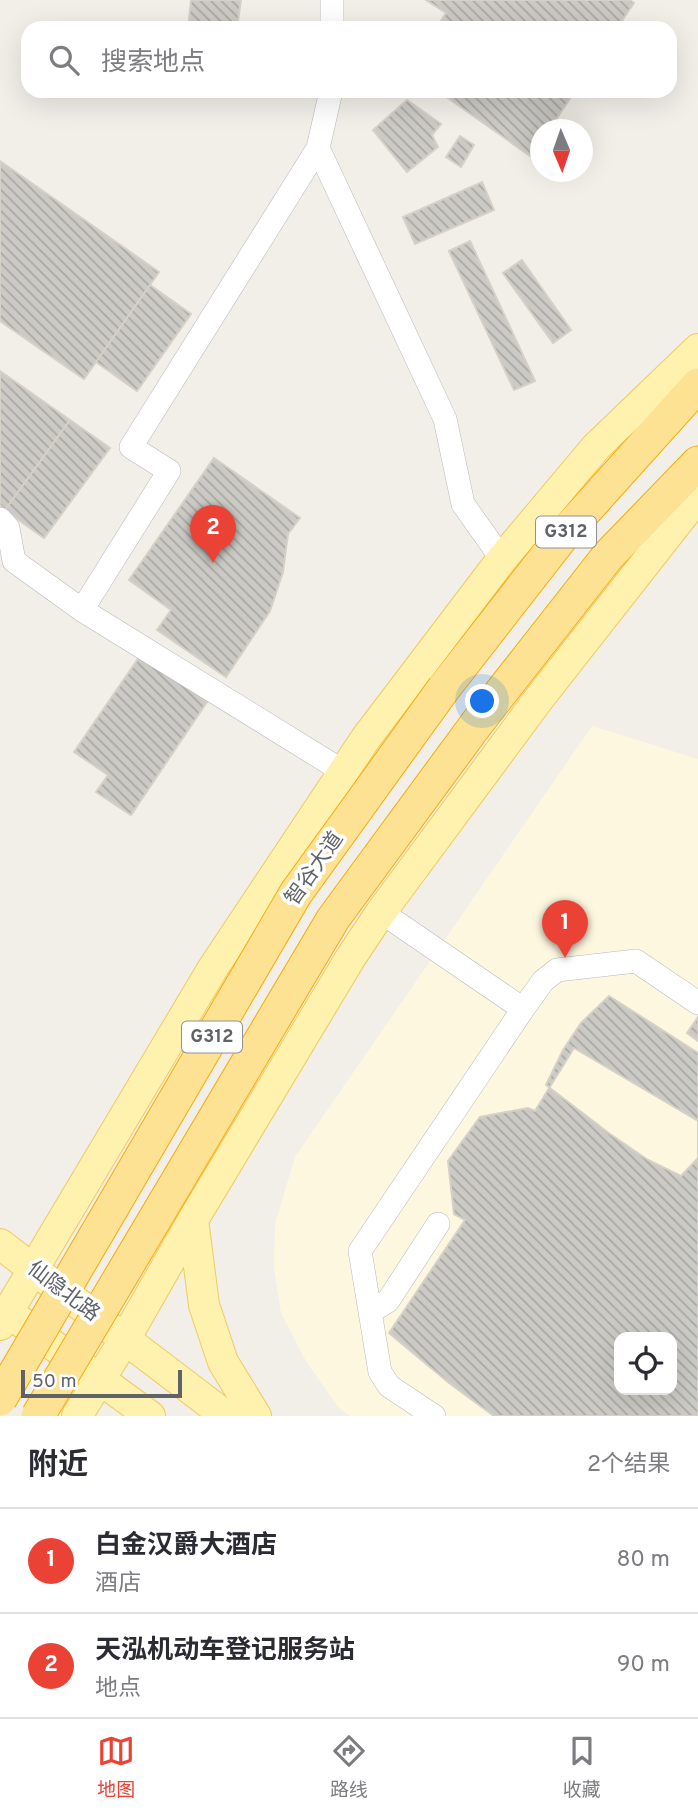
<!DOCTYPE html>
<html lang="zh">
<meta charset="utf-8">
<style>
body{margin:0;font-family:Overpass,"Noto Sans SC",sans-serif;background:#f2f2f3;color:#2b2b33}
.controls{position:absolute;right:21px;bottom:21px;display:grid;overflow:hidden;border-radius:14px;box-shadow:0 7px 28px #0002}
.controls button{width:63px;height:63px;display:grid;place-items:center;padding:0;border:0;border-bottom:2px solid #e1e1e2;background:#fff;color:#2b2b33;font:35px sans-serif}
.compass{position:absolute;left:530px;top:119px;width:63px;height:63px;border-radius:50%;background:#fff;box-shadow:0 7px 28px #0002;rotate:178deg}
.scale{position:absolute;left:21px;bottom:18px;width:161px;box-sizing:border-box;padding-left:7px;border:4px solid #5f6368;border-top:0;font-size:19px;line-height:24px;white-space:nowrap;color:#5f6368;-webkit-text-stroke:5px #fff;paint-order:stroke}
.you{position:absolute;left:483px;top:702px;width:24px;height:24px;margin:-18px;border:5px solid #fff;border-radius:50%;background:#1a73e8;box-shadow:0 0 0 10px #1a73e833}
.badge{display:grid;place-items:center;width:46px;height:46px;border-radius:50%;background:#ea4335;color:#fff;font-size:23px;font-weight:700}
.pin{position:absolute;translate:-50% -58px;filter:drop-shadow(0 2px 4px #0008)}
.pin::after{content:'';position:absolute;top:37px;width:24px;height:21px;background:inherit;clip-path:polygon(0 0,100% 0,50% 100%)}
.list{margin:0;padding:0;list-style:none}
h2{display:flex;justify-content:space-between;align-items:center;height:91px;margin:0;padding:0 28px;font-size:30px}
h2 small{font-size:23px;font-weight:400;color:#7c7c81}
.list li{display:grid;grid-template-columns:46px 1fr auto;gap:21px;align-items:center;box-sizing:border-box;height:105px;padding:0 28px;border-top:2px solid #e1e1e2}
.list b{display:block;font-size:26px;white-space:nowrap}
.list p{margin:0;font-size:23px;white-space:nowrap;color:#7c7c81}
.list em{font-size:23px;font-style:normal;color:#7c7c81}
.icon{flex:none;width:38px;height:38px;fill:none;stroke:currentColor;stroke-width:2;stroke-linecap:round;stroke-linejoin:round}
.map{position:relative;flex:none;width:698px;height:1416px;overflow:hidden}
.search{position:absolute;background:#fff;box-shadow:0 7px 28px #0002;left:21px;right:21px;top:21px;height:77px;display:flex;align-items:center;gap:18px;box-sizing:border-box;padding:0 24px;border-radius:21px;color:#7c7c81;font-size:26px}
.sheet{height:301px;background:#fff}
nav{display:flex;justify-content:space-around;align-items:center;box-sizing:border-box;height:98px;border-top:2px solid #e1e1e2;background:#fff;font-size:19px;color:#7c7c81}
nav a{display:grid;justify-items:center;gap:4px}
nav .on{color:#ea4335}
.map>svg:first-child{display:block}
.commercial{fill:#fef7e0;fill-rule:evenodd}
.building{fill:url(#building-back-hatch);stroke:#d6d1c6;stroke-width:2;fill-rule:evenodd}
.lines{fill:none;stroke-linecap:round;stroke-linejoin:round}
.minor-casing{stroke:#b5b8bc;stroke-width:24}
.major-casing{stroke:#f2c960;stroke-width:32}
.highway-casing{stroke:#f9ab00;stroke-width:35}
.minor{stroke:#fff;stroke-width:23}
.major{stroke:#fff2af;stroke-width:30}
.highway{stroke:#fde293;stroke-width:33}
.highway-bridge-casing{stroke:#f9ab00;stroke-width:35;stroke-linecap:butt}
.highway-bridge{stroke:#fde293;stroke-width:33}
.labels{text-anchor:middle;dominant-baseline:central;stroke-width:7;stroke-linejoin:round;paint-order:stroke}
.shield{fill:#fff;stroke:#8f9295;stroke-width:2}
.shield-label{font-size:19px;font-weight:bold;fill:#5f6368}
.street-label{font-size:21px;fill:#5f6368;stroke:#fff}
</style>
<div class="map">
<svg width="698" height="1416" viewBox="0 0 698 1416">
<defs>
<pattern id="building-back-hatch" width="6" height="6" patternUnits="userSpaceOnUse" patternTransform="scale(1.75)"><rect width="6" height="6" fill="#cccac5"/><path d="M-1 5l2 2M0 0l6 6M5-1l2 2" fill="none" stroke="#a9a8a4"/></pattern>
</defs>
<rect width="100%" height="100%" fill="#f1efe8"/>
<!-- commercial -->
<path class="commercial" d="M592 726 698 759V1416H350L339 1408 307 1363 281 1313 274 1269 275 1224 295 1157ZM619 1337H672V1390H619Z"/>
<!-- building -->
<path class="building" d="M191 0H241L237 28H188Z
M426 0H630L634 3 617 28H436L446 13Z
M438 91H575L549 130H540V141L530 156Z
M407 100 441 124 432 135 438 147 407 172 373 130Z
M460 136 474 145 461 167 446 157Z
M0 161 159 272 84 379 0 321Z
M482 182 494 210 415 244 403 217Z
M470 241 535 381 514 390 449 251Z
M522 260 571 330 553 343 503 273Z
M150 285 191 314 137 391 96 362Z
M0 371 70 420 5 510 0 505Z
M70 420 110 448 44 538 5 510Z
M214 458 300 518 288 534 283 572 270 611 226 677 157 630 171 610 129 580Z
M140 656 207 702 131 815 96 792 108 775 74 752Z
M609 996 698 1053V1158L681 1176 648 1160 610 1134 546 1085 563 1050 581 1023Z
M698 1017V1041L687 1033Z
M574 1048 698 1121V1416H494L449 1383 389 1333 465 1220 454 1214 448 1161 480 1117 528 1108 535 1111ZM619 1337H672V1390H619Z"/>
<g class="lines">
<defs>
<path id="minor" d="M332 0V28
M331 91 318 148 445 419 463 504 502 559
M318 148 131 447 169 471 82 610 344 772
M0 519 8 528 14 561 82 610
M381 912 523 1009
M370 1312 388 1301 438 1224
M434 1416 389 1386 380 1372 360 1251 523 1009 543 981 557 970 636 961 698 1003"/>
<path id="major" d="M193 1220 204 1305 223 1362 256 1416
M0 1244 226 1416
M20 1321 150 1416
M0 1325 213 968 366 738 502 559 596 447 698 349
M77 1416 125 1339 193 1220 351 957 381 912 538 700 698 496"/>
<path id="highway" d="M444 688 564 534 698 385
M477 723 608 556 698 463"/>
</defs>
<!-- minor casing -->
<use href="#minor" class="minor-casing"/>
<!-- major casing -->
<use href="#major" class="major-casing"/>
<!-- highway casing -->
<use href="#highway" class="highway-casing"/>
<!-- minor -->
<use href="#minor" class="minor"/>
<!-- major -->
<use href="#major" class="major"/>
<!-- highway -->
<use href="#highway" class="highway"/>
<defs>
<path id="highway-bridge" d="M0 1399 296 893 444 688
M38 1416 333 919 477 723"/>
</defs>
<!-- highway-bridge casing -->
<use href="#highway-bridge" class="highway-bridge-casing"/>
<!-- highway-bridge -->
<use href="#highway-bridge" class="highway-bridge"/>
</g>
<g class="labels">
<!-- shield labels -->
<g class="shield">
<rect x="536" y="516.5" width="60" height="31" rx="5"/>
<rect x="182" y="1021.5" width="60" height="31" rx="5"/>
</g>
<g class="shield-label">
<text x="566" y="532">G312</text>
<text x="212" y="1037">G312</text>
</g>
<!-- street labels -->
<g class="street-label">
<text transform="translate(315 869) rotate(-55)">智谷大道</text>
<text transform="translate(63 1292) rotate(37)">仙隐北路</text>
</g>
</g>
</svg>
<div class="controls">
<button><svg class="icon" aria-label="locate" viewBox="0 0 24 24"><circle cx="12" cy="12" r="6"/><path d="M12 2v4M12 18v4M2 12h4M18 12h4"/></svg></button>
</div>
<svg class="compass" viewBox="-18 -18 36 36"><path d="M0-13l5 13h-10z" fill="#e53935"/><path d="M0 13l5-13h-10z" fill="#7c7c81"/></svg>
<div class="scale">50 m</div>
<div class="you"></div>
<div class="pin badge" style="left:565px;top:958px">1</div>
<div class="pin badge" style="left:213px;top:563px">2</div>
<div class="search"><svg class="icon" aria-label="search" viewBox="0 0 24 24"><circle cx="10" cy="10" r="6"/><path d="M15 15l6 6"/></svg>搜索地点</div>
</div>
<section class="sheet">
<h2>附近<small>2个结果</small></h2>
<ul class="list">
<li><span class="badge">1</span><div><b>白金汉爵大酒店</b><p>酒店</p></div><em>80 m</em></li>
<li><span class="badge">2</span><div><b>天泓机动车登记服务站</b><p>地点</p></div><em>90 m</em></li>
</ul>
</section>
<nav>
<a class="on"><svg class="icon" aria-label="map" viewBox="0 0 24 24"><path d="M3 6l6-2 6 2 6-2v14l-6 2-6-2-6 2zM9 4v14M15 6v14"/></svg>地图</a>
<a><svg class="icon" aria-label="directions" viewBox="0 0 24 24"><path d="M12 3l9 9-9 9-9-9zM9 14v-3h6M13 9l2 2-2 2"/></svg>路线</a>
<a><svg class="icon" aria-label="saved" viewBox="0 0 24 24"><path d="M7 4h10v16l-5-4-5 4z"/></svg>收藏</a>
</nav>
